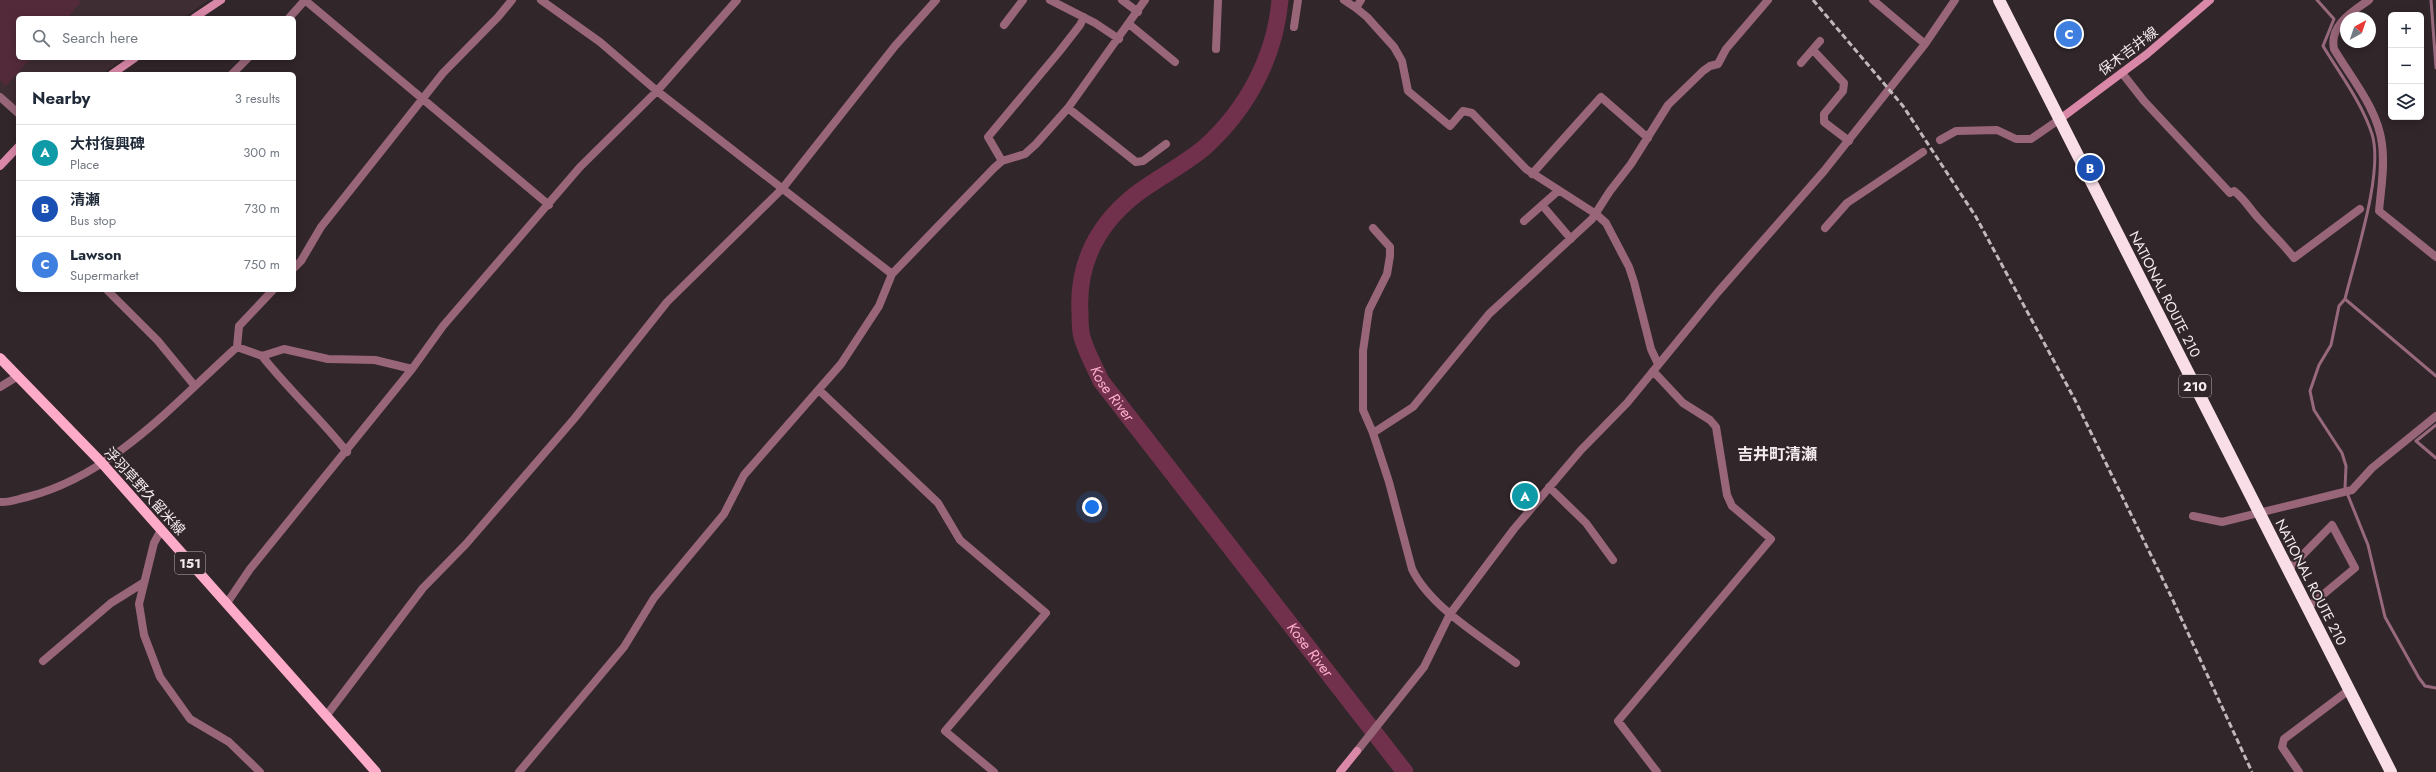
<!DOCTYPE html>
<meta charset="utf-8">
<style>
body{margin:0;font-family:Jost,"Noto Sans JP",sans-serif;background:#f2f2f3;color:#1f2937}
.controls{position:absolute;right:12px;top:12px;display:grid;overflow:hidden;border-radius:6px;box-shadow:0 2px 10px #0003}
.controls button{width:36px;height:36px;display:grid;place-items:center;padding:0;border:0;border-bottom:1px solid #e0e1e3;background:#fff;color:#1f2937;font:20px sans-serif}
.compass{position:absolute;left:2340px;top:12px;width:36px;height:36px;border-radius:50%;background:#fff;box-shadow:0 2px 10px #0003;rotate:40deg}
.you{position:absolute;left:1092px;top:507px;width:14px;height:14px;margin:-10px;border:3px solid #fff;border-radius:50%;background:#1a73e8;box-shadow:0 0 0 6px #1a73e833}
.badge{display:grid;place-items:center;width:26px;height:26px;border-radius:50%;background:#416e8b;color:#fff;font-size:13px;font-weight:700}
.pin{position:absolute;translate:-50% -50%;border:2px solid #fff;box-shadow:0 1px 4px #0006}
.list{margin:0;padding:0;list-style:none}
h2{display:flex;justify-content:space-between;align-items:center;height:52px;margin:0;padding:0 16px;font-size:17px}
h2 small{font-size:13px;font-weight:400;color:#747a83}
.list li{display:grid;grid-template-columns:26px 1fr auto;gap:12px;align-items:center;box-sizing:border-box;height:56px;padding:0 16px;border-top:1px solid #e0e1e3}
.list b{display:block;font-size:15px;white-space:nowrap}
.list p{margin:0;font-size:13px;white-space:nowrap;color:#747a83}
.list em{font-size:13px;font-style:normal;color:#747a83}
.icon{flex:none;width:22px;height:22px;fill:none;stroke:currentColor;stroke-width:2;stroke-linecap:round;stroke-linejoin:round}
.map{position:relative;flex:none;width:2436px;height:772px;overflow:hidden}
.search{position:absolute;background:#fff;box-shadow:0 2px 10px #0003;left:16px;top:16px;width:280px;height:44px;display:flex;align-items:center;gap:10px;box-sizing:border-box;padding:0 14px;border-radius:6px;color:#747a83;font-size:15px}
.panel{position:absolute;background:#fff;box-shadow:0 2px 10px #0003;left:16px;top:72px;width:280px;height:220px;border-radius:6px}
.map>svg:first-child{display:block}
.built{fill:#3e2d33}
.green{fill:#532a3a}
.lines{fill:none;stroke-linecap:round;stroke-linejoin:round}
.stream{stroke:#98697d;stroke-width:3}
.river{stroke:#71314c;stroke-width:17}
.street{stroke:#996679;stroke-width:8}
.secondary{stroke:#d988a7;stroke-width:8}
.primary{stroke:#feaac9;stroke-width:10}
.highway{stroke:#f9dee7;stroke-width:12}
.rail{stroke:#c1b8bb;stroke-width:3;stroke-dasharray:6 3;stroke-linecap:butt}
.labels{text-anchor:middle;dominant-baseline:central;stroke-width:4;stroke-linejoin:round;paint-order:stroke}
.shield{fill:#312629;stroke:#b9b0b3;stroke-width:1}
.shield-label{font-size:13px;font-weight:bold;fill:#f3ebee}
.street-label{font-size:14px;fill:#f3ebee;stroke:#312629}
.water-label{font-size:15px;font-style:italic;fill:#ffaecc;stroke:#312629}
.quarter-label{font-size:16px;font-weight:bold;fill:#f3ebee;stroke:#312629}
</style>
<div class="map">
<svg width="2436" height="772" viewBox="0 0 2436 772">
<rect width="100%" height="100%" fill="#312629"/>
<!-- built -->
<path class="built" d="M0 0H209L183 18H18V58H125L102 74H18V108L0 92Z"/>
<!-- green -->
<path class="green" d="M0 0H78L81 2 67 18H18V58H31L6 86 0 80Z"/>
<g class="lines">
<!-- stream -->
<path class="stream" d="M2317 0 2334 19 2323 46C2340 74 2362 103 2372 134 2384 172 2355 258 2345 299L2436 376
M2431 0 2436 68
M2345 299 2339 306 2331 345 2319 365 2310 391 2314 410 2342 453 2346 466 2345 488 2368 545 2385 617 2419 678 2425 686 2436 688
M2436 425 2416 441 2436 458"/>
<!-- river -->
<path class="river" id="s1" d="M1280 0C1275 57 1247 109 1205 147 1184 165 1157 178 1135 195 1097 225 1077 265 1080 313 1080 320 1080 330 1082 337 1086 352 1095 367 1101 381L1405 772"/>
<!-- street -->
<path class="street" d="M541 0 600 42 657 91 892 274
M1050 0 1095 23 1119 39
M1122 0 1138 12
M1344 0 1356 8
M1361 0 1356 8 1367 17 1394 47 1402 61 1408 91 1450 126 1463 111 1472 113 1526 169 1596 214 1606 223 1629 267 1634 282 1651 349 1658 364
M1873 0 1925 44
M2369 0C2352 12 2329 25 2334 49 2351 78 2378 109 2382 144 2385 166 2381 189 2379 211L2436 257
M306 1 549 205
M289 18 305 0
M1129 24 1175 62
M1004 25 1023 0
M1294 27 1298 0
M1216 49 1218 0
M1813 50 1844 83 1843 91 1824 114V122L1849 141
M1801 63 1820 41
M2122 73 2144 101 2230 193 2234 191C2245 199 2251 211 2261 221 2272 234 2284 245 2294 258L2360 209
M232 74 248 58
M0 97 18 113
M1068 108 1136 162 1143 161 1166 144
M1940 140 1956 131 1997 130 2016 139H2031L2060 119
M1002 161 988 137 1059 52 1080 25 1084 17
M1532 174 1601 97 1648 138
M1542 205 1571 239
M1524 221 1558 191
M1373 228 1390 247V256L1387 274 1369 310 1367 323 1363 351V410L1373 433 1389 482 1412 569C1430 607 1483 638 1516 663
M1825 228 1847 203 1923 152
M294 268 301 261 321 227 443 73 498 17 512 0
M107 290 158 341 194 385
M237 347 239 326 273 290
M262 356C289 390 320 418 347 452
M1653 371 1683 403 1710 420 1716 427 1727 495 1732 506 1771 539 1618 721 1657 772
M0 387 18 376
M819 390 938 503 960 540 1046 613 945 731 994 772
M1373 433 1413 407 1489 314 1592 219 1610 191 1631 164 1668 105 1703 71 1710 66 1718 64 1726 49 1768 0
M1549 487 1586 523 1613 560
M0 502C8 503 18 499 27 497 111 476 175 403 237 347L262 356 284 349 328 359 375 360 412 369 443 326 580 167 657 91 737 0
M2193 516 2222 522 2352 490 2372 468 2436 416
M161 530 154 543 139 604 144 635 160 677 190 719 229 742 260 772
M2288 570 2332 525 2355 568 2307 608
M227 603 250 569 412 369
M43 661 111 603 143 583
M326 716 423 588 466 544 574 419 667 302 782 189 895 46 936 0
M1357 751 1424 667 1450 614 1514 529 1581 450 1627 403 1718 292 1824 171 1925 44 1955 0
M519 772 624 647 654 598 724 514 744 475 841 364 879 306 892 274 994 168 1002 161 1025 154 1036 144 1068 108 1145 0
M2299 772 2282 747 2284 739 2349 690"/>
<!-- secondary -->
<path class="secondary" d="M194 18 221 0
M112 74 135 58
M2060 119 2147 54 2210 0
M0 166 18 147
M1340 772 1357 751"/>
<!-- primary -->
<path class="primary" d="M0 358 101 462 376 772"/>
<!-- highway -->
<path class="highway" d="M1999 0 2391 772"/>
<!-- rail -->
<path class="rail" d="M1813 0 1903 106 1976 217 2075 400 2170 594 2252 772"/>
</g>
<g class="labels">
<!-- shield labels -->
<g class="shield">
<rect x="2179" y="375" width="32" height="22" rx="3"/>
<rect x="175" y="552" width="30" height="22" rx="3"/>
</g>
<g class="shield-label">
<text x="2195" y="386">210</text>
<text x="190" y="563">151</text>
</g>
<!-- street labels -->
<g class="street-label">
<text transform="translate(2128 51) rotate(-37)">保木吉井線</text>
<text transform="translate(2165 294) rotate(63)">NATIONAL ROUTE 210</text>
<text transform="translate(145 491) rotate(48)">浮羽草野久留米線</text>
<text transform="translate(2311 582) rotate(63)">NATIONAL ROUTE 210</text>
</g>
<!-- water labels -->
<g class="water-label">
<text stroke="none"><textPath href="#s1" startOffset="478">Kose River</textPath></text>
<text stroke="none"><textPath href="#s1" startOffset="802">Kose River</textPath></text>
</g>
<!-- quarter labels -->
<g class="quarter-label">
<text x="1777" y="454">吉井町清瀬</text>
</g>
</g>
</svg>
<div class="controls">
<button>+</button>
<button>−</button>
<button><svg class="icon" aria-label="layers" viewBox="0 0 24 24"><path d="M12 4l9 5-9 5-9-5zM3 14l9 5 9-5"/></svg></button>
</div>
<svg class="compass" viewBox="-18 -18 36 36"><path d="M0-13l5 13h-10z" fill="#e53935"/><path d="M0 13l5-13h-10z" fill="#747a83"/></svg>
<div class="you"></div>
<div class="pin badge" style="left:1525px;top:496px;background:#0f9aa8">A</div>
<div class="pin badge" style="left:2090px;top:168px;background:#1a4fb4">B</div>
<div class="pin badge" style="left:2069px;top:34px;background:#3f7fe0">C</div>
<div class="search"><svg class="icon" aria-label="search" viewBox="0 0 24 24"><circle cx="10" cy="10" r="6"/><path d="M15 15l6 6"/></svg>Search here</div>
<section class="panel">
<h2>Nearby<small>3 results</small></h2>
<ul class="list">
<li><span class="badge" style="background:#0f9aa8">A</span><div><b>大村復興碑</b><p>Place</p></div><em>300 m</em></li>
<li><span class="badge" style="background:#1a4fb4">B</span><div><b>清瀬</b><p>Bus stop</p></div><em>730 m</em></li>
<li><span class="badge" style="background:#3f7fe0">C</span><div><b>Lawson</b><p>Supermarket</p></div><em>750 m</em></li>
</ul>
</section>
</div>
